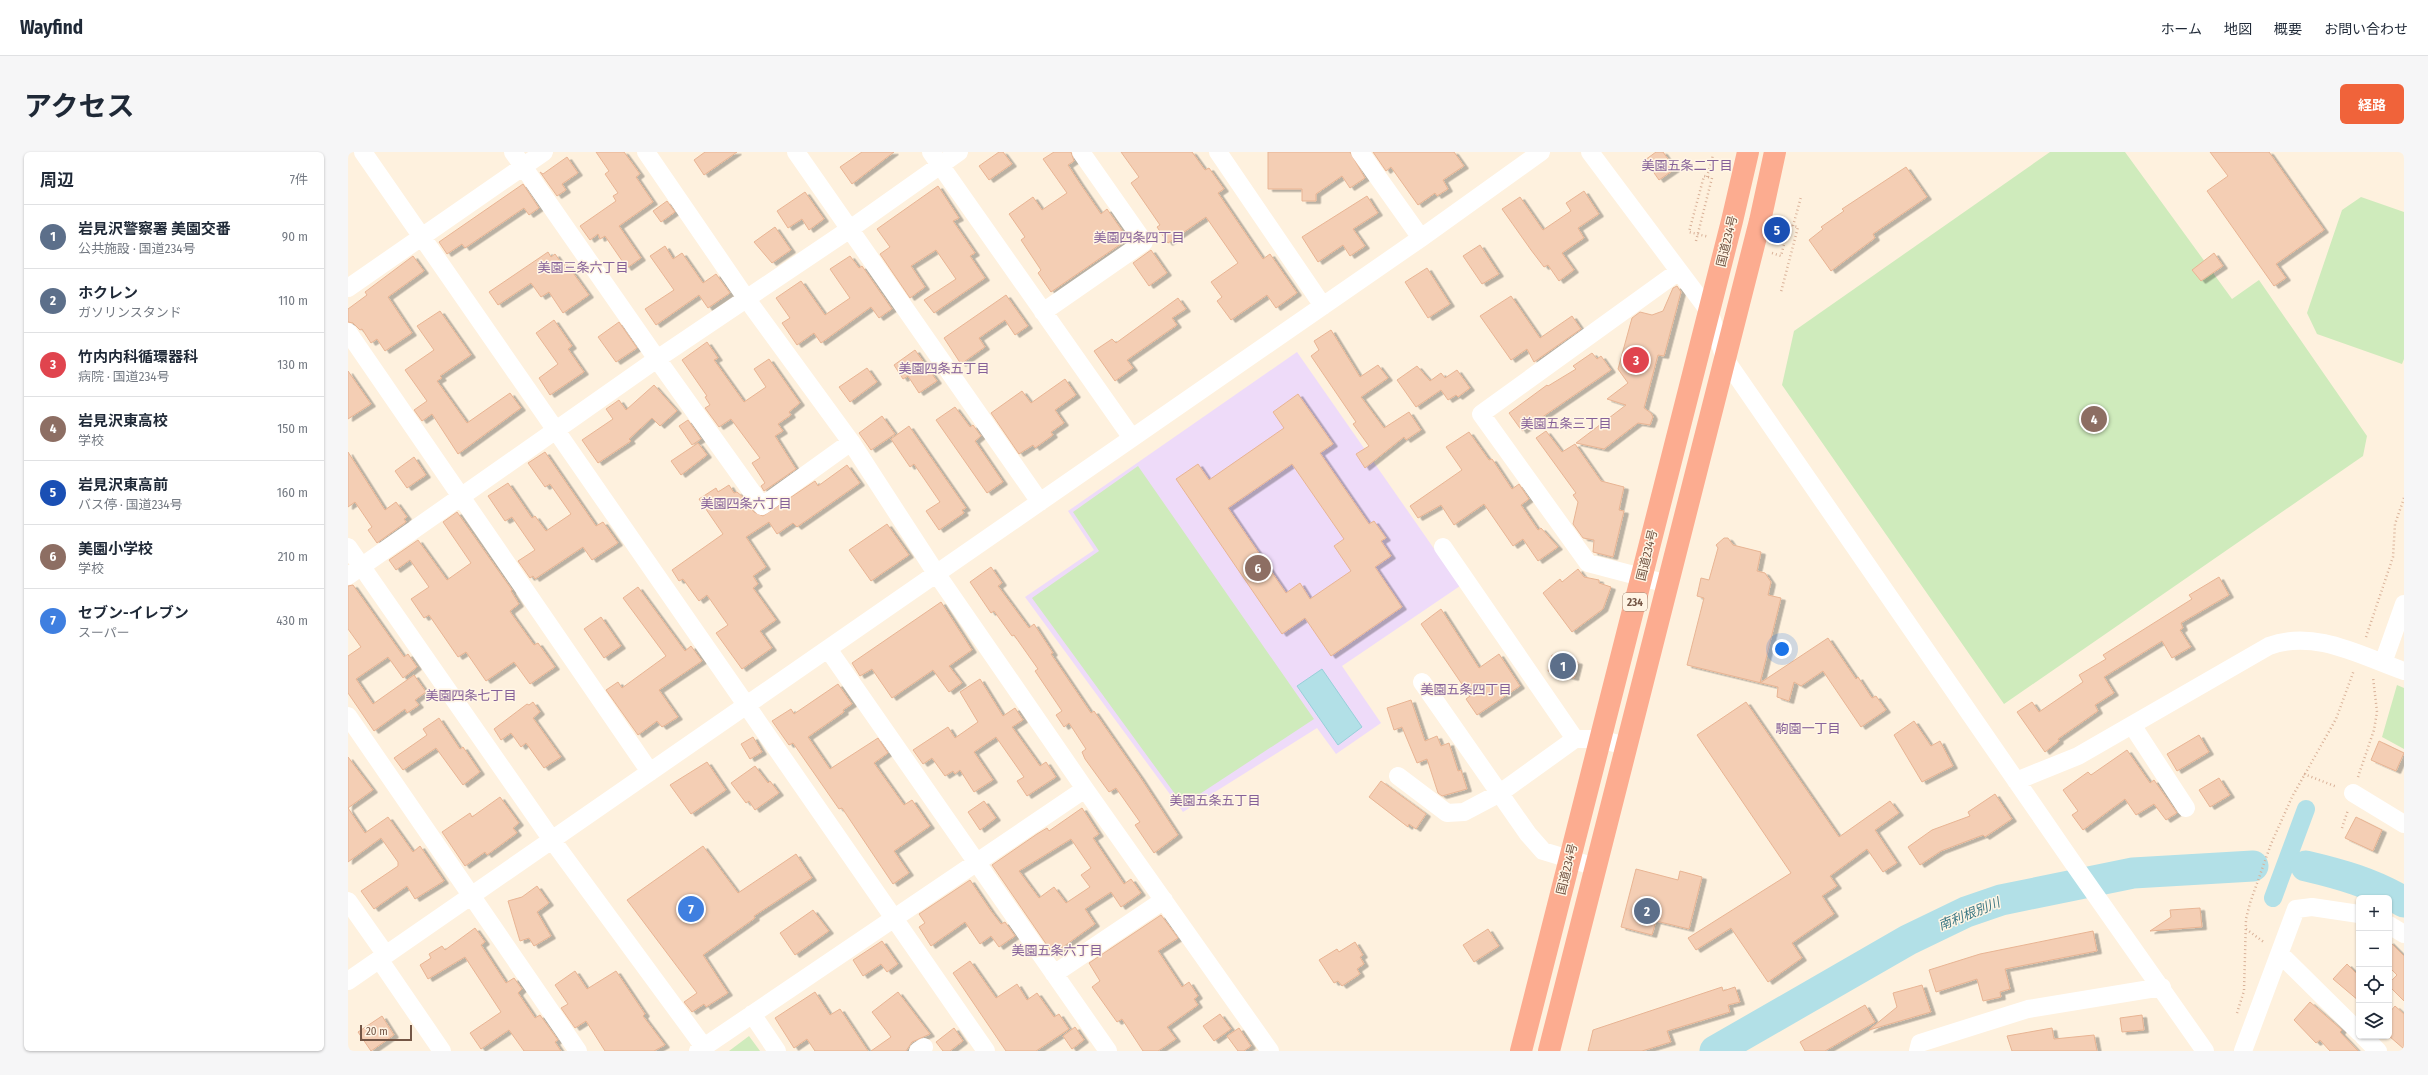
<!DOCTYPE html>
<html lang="ja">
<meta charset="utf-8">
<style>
body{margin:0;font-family:"Fira Sans Condensed","Noto Sans JP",sans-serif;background:#f6f6f7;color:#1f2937}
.controls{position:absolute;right:12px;bottom:12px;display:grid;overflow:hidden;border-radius:6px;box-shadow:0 1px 3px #0004}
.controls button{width:36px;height:36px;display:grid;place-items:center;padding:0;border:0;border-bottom:1px solid #e0e1e3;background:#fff;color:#1f2937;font:20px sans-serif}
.scale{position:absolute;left:12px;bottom:10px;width:52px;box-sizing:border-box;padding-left:4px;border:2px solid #745645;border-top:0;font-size:11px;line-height:14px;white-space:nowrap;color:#745645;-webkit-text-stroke:3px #fff5e5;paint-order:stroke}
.you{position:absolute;left:1434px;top:497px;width:14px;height:14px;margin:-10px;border:3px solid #fff;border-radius:50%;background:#1a73e8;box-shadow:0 0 0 6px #1a73e833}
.badge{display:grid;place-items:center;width:26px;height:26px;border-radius:50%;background:#f0633a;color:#fff;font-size:13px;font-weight:700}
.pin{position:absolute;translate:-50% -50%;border:2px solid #fff;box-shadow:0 1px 4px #0006}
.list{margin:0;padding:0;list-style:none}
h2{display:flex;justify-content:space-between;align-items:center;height:52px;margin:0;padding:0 16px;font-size:17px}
h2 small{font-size:13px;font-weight:400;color:#747a83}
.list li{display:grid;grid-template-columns:26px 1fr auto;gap:12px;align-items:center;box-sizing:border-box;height:64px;padding:0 16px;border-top:1px solid #e0e1e3}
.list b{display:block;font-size:15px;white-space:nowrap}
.list p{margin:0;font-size:13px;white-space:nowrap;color:#747a83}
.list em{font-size:13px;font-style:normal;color:#747a83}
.icon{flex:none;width:22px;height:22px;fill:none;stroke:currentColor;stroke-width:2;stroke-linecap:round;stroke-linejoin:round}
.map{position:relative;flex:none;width:2056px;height:899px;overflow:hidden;border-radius:6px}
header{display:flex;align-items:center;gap:24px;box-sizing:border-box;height:56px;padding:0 20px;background:#fff;border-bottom:1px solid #e0e1e3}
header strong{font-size:19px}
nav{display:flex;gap:22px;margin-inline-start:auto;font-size:14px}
.intro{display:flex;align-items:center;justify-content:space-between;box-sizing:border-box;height:96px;padding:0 24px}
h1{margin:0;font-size:28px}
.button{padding:10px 18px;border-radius:6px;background:#f0633a;color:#fff;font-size:14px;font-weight:700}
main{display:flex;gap:24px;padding:0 24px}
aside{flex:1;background:#fff;border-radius:6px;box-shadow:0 1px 3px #0004}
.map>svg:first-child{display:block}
.education{fill:#eedbf9}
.green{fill:#cfebbc}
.water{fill:#b2e0e7;stroke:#97d0da}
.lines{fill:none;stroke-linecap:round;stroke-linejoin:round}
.canal{stroke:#b2e0e7;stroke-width:18}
.river{stroke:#b2e0e7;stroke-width:31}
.building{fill:#f4ceb4;stroke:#e8b493;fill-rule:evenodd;filter:url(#shadow)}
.path{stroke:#d9b198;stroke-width:2.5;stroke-dasharray:1 3;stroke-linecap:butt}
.minor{stroke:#fff;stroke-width:18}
.highway{stroke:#fcac90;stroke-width:22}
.labels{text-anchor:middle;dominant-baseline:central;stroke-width:3;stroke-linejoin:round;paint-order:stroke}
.shield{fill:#fff5e5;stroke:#9e8675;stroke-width:1}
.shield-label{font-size:11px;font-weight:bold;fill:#745645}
.street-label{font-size:12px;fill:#745645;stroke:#fff5e5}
.neighbourhood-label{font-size:13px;fill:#856098;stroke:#fff5e5}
.water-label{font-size:13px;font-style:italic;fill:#3b7783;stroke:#fff5e5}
</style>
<header>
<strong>Wayfind</strong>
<nav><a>ホーム</a><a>地図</a><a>概要</a><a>お問い合わせ</a></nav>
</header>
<div class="intro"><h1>アクセス</h1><a class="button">経路</a></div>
<main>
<aside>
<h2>周辺<small>7件</small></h2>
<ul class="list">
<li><span class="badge" style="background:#5c6f8a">1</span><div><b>岩見沢警察署 美園交番</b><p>公共施設 · 国道234号</p></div><em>90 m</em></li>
<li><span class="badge" style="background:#5c6f8a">2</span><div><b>ホクレン</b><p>ガソリンスタンド</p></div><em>110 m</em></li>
<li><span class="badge" style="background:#e0444e">3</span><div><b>竹内内科循環器科</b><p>病院 · 国道234号</p></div><em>130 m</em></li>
<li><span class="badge" style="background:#8d6e63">4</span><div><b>岩見沢東高校</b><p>学校</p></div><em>150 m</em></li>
<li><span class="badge" style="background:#1a4fb4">5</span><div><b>岩見沢東高前</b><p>バス停 · 国道234号</p></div><em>160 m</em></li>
<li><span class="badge" style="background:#8d6e63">6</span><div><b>美園小学校</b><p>学校</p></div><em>210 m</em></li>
<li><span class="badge" style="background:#3f7fe0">7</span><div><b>セブン-イレブン</b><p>スーパー</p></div><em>430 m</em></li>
</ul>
</aside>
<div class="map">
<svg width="2056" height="899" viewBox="0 0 2056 899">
<defs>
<filter id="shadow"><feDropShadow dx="4.5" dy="2.5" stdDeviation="0" flood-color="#0004"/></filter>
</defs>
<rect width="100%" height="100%" fill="#fef1de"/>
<!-- education -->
<path class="education" d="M949 200 1112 434 994 514 1033 571 988 602 969 576 835 660 677 445 746 398 720 359Z"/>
<!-- green -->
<path class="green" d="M1702 0H1777L1884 147 1911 128 2019 284 2015 304 1656 552 1434 233 1446 179Z
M2013 45 2056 60V207L2054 212 1969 182 1959 161 1994 58Z
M790 314 966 567 835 653 684 446 751 399 725 360Z
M2049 533 2056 536V597L2034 585Z
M401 884 412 899H381Z"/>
<!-- water -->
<path class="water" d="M974 517 1014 575 990 593 949 534Z"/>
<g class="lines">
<!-- canal -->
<path class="canal" d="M1925 746 1958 657"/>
<!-- river -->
<path class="river" d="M1958 714C1992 722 2025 731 2056 750
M1367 899 1560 788 1618 760 1653 748 1785 721 1905 714"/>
</g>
<!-- building -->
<path class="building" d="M248 0H276L292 22 288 25 305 50 271 74 293 106 279 116 257 84 252 87 250 82 242 88 232 74 268 49 265 44 270 41 257 22 261 19Z
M357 0H389L356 23 346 8Z
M514 0H546L504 32 492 15Z
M651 0H655L664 12 641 28 631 14Z
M706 0H723L726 9 720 13 731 30 753 62 759 57 780 87 703 140 690 121 693 118 673 88 677 85 661 62 685 45 694 58 719 41 695 7Z
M773 0H844L857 18 861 16 876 37 870 41 915 107 922 102 949 141 928 156 919 143 883 168 869 149 874 145 863 130 890 111 858 65 820 91 809 75 812 73 783 31 791 25Z
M920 0H1002L1017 26 1002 36 994 24 968 42V49H954V37H920Z
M1025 0H1106L1116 14 1095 28 1100 37 1089 44 1087 41 1070 53 1043 15 1038 19Z
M1308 0H1315L1327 17 1311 28 1297 8Z
M1862 0H1921L1976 78 1928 112 1938 126 1926 134 1859 39 1880 24Z
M219 5 230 21 214 32 218 38 209 44 192 20 195 22Z
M1558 15 1579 45 1525 82 1527 86 1483 119 1461 88 1475 77 1473 75 1496 59 1494 57Z
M175 32 191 56 181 63 176 56 117 96 114 92 99 102 91 90Z
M590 34 611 66 605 69 627 101 622 104 637 126 586 161 576 148 608 127 588 98 563 114 577 135 562 146 532 102 542 95 529 77Z
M1236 39 1251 62 1230 76 1236 86 1214 101 1226 118 1211 129 1200 113 1196 115 1183 98 1154 57 1172 45 1195 78 1223 59 1218 51Z
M457 40 476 67 461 78 454 67 440 76 429 59Z
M1019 44 1030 61 1005 77 1017 94 1002 104 995 93 970 110 954 85Z
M319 49 327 60 313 70 305 59Z
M427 75 443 98 424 111 406 90Z
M1132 93 1151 122 1134 132 1115 104Z
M317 94 325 107 334 101 355 131 368 122 382 141 360 156 351 143 308 173 297 157 326 138 302 104Z
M803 98 819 121 801 134 785 111Z
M200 100 203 105 207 102 215 113 218 111 241 143 215 161 201 140 193 145 183 131 150 153 141 140Z
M1866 101 1875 114 1853 129 1844 118Z
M65 104 76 119 40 145 64 181 37 199 29 187 23 191 14 177 12 178 5 171 0 170V157L19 143 17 140Z
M502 104 511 116 514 114 544 157 531 166 523 155 473 191 466 181 449 193 434 171 442 166 428 146 453 129 477 163 502 146 482 117Z
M1079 116 1102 152 1080 166 1057 130Z
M1329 134 1333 140 1316 204 1310 203 1296 256 1303 261 1305 265 1302 273 1290 271 1256 297 1228 291 1278 253 1259 247 1280 231 1270 217 1284 166 1292 160 1304 163 1315 159 1325 136Z
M658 143 680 174 667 183 657 168 631 186 637 195 613 212 596 186Z
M1163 144 1192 186 1224 164 1233 177 1186 210 1179 197 1163 208 1132 164Z
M830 146 838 157 824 166 829 173 779 208 785 216 767 229 746 199 764 187 768 191Z
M92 159 123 203 92 224 94 226 89 229 119 271 162 241 173 256 110 302 84 262 74 269 66 258 79 249 57 218 86 198 69 174Z
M206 168 224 194 220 197 236 220 202 243 191 226 210 212 188 181Z
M271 170 289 196 268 210 250 185Z
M983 178 1012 225 1030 213 1040 226 1013 245 1036 276 1061 260 1073 278 1058 288 1056 285 1017 316 1008 302 1021 294 1005 272 1008 270 963 204 971 198 966 189Z
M359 190 370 206 366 208 396 250 418 235 406 217 421 207 452 251 441 260 443 263 430 272 435 279 427 284 448 317 416 339 413 334 417 331 404 311 412 306 383 267 371 275 357 256 362 253 357 245 359 244 334 208Z
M567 198 589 229 571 241 560 224 555 227 546 213Z
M1244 201 1249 207 1253 204 1263 218 1174 279 1161 261 1199 233 1200 234 1228 217 1225 214Z
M1069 214 1082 229 1093 221 1097 226 1109 218 1122 236 1110 245 1108 243 1100 248 1093 238 1068 255 1049 228Z
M519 216 529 230 502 250 491 235Z
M0 219 23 252 0 267Z
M717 227 728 243 707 258 716 271 703 280 705 283 687 296 685 293 671 302 643 261 674 239 683 251Z
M306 233 329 259 312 274 304 266 281 287 283 289 250 311 234 288 265 267 258 257 271 248 278 258Z
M950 242 985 292 972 301 1021 372 1026 369 1038 386 1033 389 1043 404 1027 415 1054 455 983 504 957 466 934 482 828 327 850 312 861 328 936 276 925 260ZM944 312 996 387 986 394 1003 419 962 447 952 431 938 441 880 356Z
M607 255 622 275 625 273 633 284 627 289 655 330 639 341 588 268Z
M534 264 547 282 523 298 511 281Z
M340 268 353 287 344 293 331 274Z
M561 274 618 356 614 358 616 361 591 378 578 359 592 350 566 312 562 315 543 287Z
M1198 279 1214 300 1227 292 1253 329 1276 335 1271 358 1276 359 1265 405 1245 400 1246 388 1235 386 1225 372 1230 350 1225 343 1228 341 1188 286Z
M1121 280 1141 308 1144 307 1164 337 1171 332 1181 347 1173 353 1190 378 1193 376 1210 395 1190 409 1175 387 1165 394 1136 352 1106 373 1093 353 1070 366 1062 354 1114 318 1098 295Z
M350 291 359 303 333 323 323 309Z
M0 300 37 358 48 350 59 365 56 367 58 370 29 391 20 378 24 375 7 350 0 355Z
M197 300 248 374 255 370 270 391 244 408 235 395 187 427 185 424 182 426 170 409 187 398 164 365 157 369 140 344 160 331 184 366 187 364 198 379 223 362 202 332 197 335 180 311Z
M66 305 78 323 59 336 47 319Z
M499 313 512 331 449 375 445 371 429 382 421 370 398 385 418 415 405 424 410 432 405 436 428 468 412 479 424 496 394 517 368 481 380 473 359 443 351 449 335 427 331 429 324 418 375 382 351 347 368 336 370 340 381 333 386 341 389 340 396 346 406 360 415 364 467 329 470 334Z
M109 360 164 438 163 439 171 452 162 459 163 461 186 493 190 491 207 515 182 532 166 510 138 529 118 500 110 505 81 463 76 466 63 447 81 435 62 408 48 418 41 408 70 388 99 428 123 411 95 370Z
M539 372 561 403 523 429 501 398Z
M1376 386H1380L1385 393 1413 400 1409 419 1417 421 1423 430 1420 443 1433 446 1412 531 1480 486 1508 527 1510 525 1524 546 1528 544 1538 558 1513 575 1475 519 1453 534 1446 530 1441 549 1429 545 1430 535 1339 513 1356 446 1349 444 1353 426 1361 428 1370 396 1368 393Z
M643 415 654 431 650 434 681 476 686 472 705 501 703 502 743 561 746 559 792 625 830 683 806 701 787 673 792 670 768 636 761 640 737 607 734 600 738 597 721 571 716 575 708 563 714 559 687 519 690 517 666 483 664 484 646 459 643 461 622 430Z
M1230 417 1236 425 1251 428V431L1263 435 1255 457 1224 480 1195 441 1212 427 1214 430Z
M1871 425 1881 443 1833 471 1835 476 1832 478 1843 495 1824 506 1814 489 1756 525 1766 541 1747 553 1750 559 1710 587 1711 589 1697 600 1669 560 1684 550 1691 560 1735 530 1731 523 1758 507 1755 503 1844 447 1841 443Z
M5 433 56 505 60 502 69 515 55 526 40 505 8 527 25 552 66 523 78 540 67 548 71 553 59 561 57 557 26 579 0 541V504L13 495 0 477V434Z
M290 435 337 499 343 494 354 509 311 538 330 565 314 575 309 569 290 583 258 538 270 530 274 536 318 504 275 446Z
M593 450 624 498 601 514 614 531 601 540 585 518 544 546 524 517 512 524 504 511Z
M1093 457 1131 516 1151 502 1172 534 1129 563 1118 547 1122 544 1073 472Z
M253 465 273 494 256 506 236 477Z
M1204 503 1230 510 1226 526 1200 519Z
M632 527 655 564 667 556 675 568 664 575 692 614 698 610 708 625 679 644 669 629 676 625 648 585 626 600 645 628 626 640 612 618 607 622 605 619 597 624 584 606 575 612 565 598 600 575 607 586 630 570 612 540Z
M490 532 504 552 495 558 496 560 460 585 482 617 530 586 540 601 526 611 556 653 564 648 582 674 546 699 561 721 545 732 494 656 491 657 445 591 441 593 424 569 443 557 446 562Z
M1063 548 1077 589 1089 584 1093 594 1101 591 1110 619 1113 618 1119 637 1094 644 1090 641 1079 607 1069 611 1054 575 1046 578 1039 556Z
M185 550 192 560 185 566 213 605 196 616 178 591 173 595 163 581 153 588 146 577 179 552 181 553Z
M1398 550 1491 685 1542 649 1551 661 1527 678 1549 711 1535 720 1519 697 1482 724 1489 734 1474 744 1486 762 1444 791 1454 806 1420 830 1383 776 1348 798 1340 786 1443 721 1349 583Z
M91 566 112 597 115 595 132 620 115 633 88 596 55 618 46 606 79 583 75 577Z
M1566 569 1583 594 1592 589 1605 614 1574 630 1546 583Z
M1851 583 1861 600 1829 619 1819 602Z
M405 585 414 600 402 607 393 592Z
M2031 589 2056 601 2048 619 2023 608Z
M1779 598 1802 631 1806 628 1829 661 1818 668 1806 652 1788 663 1777 647 1735 678 1724 663 1730 659 1715 638 1740 620 1743 623Z
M0 605 25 638 0 656 17 681 40 665 65 700 72 694 96 729 67 747 59 734 26 757 13 739 50 714V710L33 686 0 710Z
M359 610 378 638 343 662 322 633Z
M407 614 420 631 422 629 431 641 407 658 401 649 398 651 383 631Z
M1871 626 1882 643 1862 655 1851 638Z
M1033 629 1078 662 1068 677 1061 672 1060 675 1021 645Z
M1647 642 1664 667 1637 685 1635 683 1593 699 1572 713 1560 695 1584 678 1622 664 1620 660Z
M152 645 171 671 165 676 169 681 139 703 137 700 117 714 94 680 122 661 124 665Z
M636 649 648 666 632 678 620 660Z
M734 656 751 682 745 686 776 732 783 727 793 741 773 755 763 740 737 757 747 772 705 802 644 713 689 682 699 676 701 679ZM723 687 743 716 733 723 742 735 718 751 706 735 691 746 671 719Z
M2008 665 2034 678 2025 699 1997 686Z
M355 694 390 741 448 702 464 726 406 764 407 766 355 803 380 841 358 855 356 852 344 860 336 850 349 841 279 748Z
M1288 717 1330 728 1332 719 1354 725 1341 777 1308 769 1304 783 1273 775Z
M622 728 643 759 653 772 657 770 667 784 651 795 643 784 632 792 617 770 583 794 571 775 577 771 571 762Z
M189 734 201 751 189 760 203 784 186 794 181 786 172 789 160 749 174 745Z
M1852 756 1854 775 1802 779 1823 765 1822 758Z
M465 758 481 779 447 803 432 781Z
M813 763 830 786 810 799 834 835 841 830 850 844 846 847 850 853 819 875 828 887 810 899H795L774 867 769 870 744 835 752 829 741 811Z
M127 776 137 790 133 793 158 831 166 826 174 837 170 841 187 866 192 863 210 888 207 890 213 899H176L161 878 133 897 122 881 153 860 117 805 80 827 72 813 83 806 81 802 94 794 97 798Z
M1140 777 1151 794 1126 810 1115 793Z
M1745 779 1749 799 1657 817 1662 837 1652 840 1653 845 1635 849 1629 827 1588 840 1581 818 1632 802Z
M534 789 550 812 539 820 533 812 515 824 505 808Z
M2041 789 2056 804V849L2041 834V831L2049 823 2041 815Z
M1007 790 1015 803 1012 805 1016 812 1009 817 1012 822 994 834 990 829 986 831 971 808 989 797 991 800Z
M622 809 648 846 669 832 679 848 689 841 706 865 711 862 721 877 688 899H658L605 821Z
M1999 812 2011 824V849L1985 827Z
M227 819 239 837 268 819 297 862 295 864 317 893 306 899H257L238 869 227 876 213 856 220 852 207 833Z
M1574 833 1583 860 1521 878 1549 855 1545 841Z
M1374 835 1375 839 1387 835 1392 850 1380 853 1382 860 1319 879 1323 890 1294 899H1240L1245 878Z
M467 840 482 863 492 857 520 899H467L459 887 446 896 427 866Z
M550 840 582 882 564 890 558 899H523L543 885 524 860Z
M1962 850 1994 878 1992 880 2010 899H1982L1972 888 1968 891 1946 868Z
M1517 853 1527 870 1477 899H1457L1452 890Z
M2047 854 2056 862V897L2041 884V861Z
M872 862 883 877 866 889 855 874Z
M1794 863 1796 878 1774 880 1772 866Z
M34 864 46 883 23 899 10 880Z
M727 875 736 888 724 897 715 884Z
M606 876 615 889 602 899H595L588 890Z
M891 876 903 894 896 899H890L879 884Z
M1704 876 1706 887 1746 883 1749 899H1664L1659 884Z"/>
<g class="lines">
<!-- path -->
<path class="path" d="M1359 25 1365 3
M1445 74 1453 45
M1348 89 1364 26 1356 24 1341 80 1361 85
M1424 101 1433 104 1441 73 1450 75 1433 140
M2018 485 2045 405 2047 372 2056 346
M1956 622 1989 635
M2010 625 2026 578 2029 560 2025 525
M1994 676 2000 658
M1898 777 1917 791
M1889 861 1896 839 1898 767 1902 751 1923 692 1944 645 1988 567 2006 518"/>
<!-- minor -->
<path class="minor" d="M15 0 638 899
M165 0 309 207 414 354 503 290
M298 0 398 146 503 290 588 421 737 637 922 899
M448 0 692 350
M583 0 784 286
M870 0 975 154
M1012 0 1073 86
M1242 0 1361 159 1377 207 1725 711 1857 899
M0 136 196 0
M695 160 796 90 733 0
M0 180 302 620
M0 395 204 688 356 895
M1095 395 1227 587H1251L1278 594
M0 424 309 207 502 77 611 0
M1320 432 1240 411 1133 262 1331 119
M480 497 760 899
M2035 511 2056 452
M1074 530 1180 682 1195 699 1248 715
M0 564 230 899
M1784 573 1838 656
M1050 624 1099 661 1116 660 1152 641 1227 587
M1668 629 1730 604 1921 494C1967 477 2013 504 2056 519
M2005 641 2056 672
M0 749 38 803
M2041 773 2056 782
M1932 802 2011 880
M31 807 94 899
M706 822 816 748
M0 829 1073 86 1193 0
M404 862 429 899
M2015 884 2030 899
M350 899 737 637
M570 899 576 895
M1570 899 1572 891 1680 857 1814 835
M1895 899 1948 757 1964 755 2011 762"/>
<!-- highway -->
<path class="highway" d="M1173 899 1384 69 1400 0
M1201 899 1412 69 1427 0"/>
</g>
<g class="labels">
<!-- shield labels -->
<rect class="shield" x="1275" y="441" width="24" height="18" rx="3"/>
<g class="shield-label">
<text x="1287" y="450">234</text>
</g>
<!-- street labels -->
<g class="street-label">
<text transform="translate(1379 89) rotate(-76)">国道234号</text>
<text transform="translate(1299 403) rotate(-76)">国道234号</text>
<text transform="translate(1219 717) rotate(-76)">国道234号</text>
</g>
<!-- neighbourhood labels -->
<g class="neighbourhood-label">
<text x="1339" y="13">美園五条二丁目</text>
<text x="791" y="85">美園四条四丁目</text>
<text x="235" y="115">美園三条六丁目</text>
<text x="596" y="216">美園四条五丁目</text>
<text x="1218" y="271">美園五条三丁目</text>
<text x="398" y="351">美園四条六丁目</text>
<text x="1118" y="537">美園五条四丁目</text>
<text x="123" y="543">美園四条七丁目</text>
<text x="1460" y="576">駒園一丁目</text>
<text x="867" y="648">美園五条五丁目</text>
<text x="709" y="798">美園五条六丁目</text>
</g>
<!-- water labels -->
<g class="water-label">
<text transform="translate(1621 762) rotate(-22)">南利根別川</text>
</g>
</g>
</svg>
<div class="controls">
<button>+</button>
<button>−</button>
<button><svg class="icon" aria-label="locate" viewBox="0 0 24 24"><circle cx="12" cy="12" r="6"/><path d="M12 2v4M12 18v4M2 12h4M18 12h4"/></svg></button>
<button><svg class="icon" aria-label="layers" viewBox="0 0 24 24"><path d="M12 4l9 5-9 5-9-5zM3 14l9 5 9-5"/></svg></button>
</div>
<div class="scale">20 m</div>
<div class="you"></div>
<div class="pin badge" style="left:1215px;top:514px;background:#5c6f8a">1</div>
<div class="pin badge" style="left:1299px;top:759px;background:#5c6f8a">2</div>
<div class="pin badge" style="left:1288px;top:208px;background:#e0444e">3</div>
<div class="pin badge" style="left:1746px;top:267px;background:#8d6e63">4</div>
<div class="pin badge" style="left:1429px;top:78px;background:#1a4fb4">5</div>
<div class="pin badge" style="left:910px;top:416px;background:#8d6e63">6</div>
<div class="pin badge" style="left:343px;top:757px;background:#3f7fe0">7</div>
</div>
</main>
